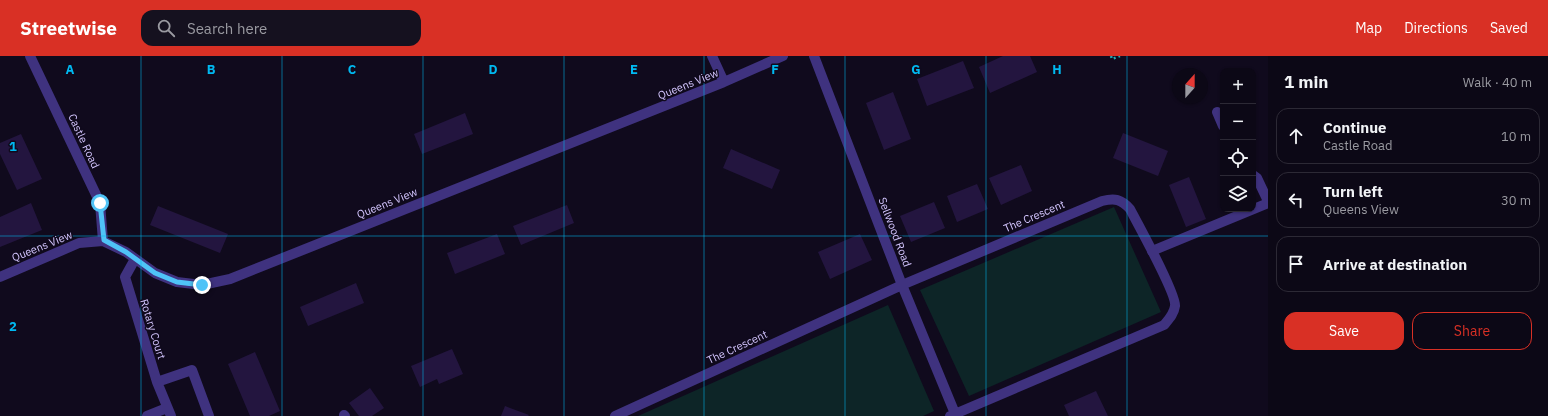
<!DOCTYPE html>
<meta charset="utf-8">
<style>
body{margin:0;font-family:"IBM Plex Sans",sans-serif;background:#15111f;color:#f1f3f6}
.controls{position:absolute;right:12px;top:12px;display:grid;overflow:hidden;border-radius:8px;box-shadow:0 1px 3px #0004}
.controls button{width:36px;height:36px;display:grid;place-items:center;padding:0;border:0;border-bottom:1px solid #2c2935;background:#0c0816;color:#f1f3f6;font:20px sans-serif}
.compass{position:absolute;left:1172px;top:12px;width:36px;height:36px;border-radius:50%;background:#0c0816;box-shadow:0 1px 3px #0004;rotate:21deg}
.stop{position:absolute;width:12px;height:12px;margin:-9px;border:3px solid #4fc3f7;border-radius:50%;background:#fff}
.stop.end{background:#4fc3f7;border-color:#fff;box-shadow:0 1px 4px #0008}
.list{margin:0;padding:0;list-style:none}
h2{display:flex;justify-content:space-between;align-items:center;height:52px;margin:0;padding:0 16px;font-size:17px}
h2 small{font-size:13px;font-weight:400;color:#9a9aa1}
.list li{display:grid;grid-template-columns:26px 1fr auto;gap:12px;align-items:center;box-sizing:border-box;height:56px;margin:0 8px 8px;padding:0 8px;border:1px solid #2c2935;border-radius:12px}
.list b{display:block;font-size:15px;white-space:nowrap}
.list p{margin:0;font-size:13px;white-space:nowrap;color:#9a9aa1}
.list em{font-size:13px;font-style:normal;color:#9a9aa1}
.actions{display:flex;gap:8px;padding:12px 16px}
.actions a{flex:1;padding:9px 0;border:1px solid #d93025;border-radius:12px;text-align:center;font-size:14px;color:#d93025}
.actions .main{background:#d93025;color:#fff}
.icon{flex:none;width:22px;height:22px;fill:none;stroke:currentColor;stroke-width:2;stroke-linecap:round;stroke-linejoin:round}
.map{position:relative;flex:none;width:1268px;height:360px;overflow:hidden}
header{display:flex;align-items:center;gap:24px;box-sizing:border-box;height:56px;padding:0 20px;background:#d93025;color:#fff}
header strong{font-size:19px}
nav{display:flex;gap:22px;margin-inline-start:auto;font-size:14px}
.search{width:280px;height:36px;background:#15111f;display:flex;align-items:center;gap:10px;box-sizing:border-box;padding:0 14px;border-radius:12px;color:#9a9aa1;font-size:15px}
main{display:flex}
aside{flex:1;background:#0c0816}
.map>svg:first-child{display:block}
.green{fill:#0d2527}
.building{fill:#23153f}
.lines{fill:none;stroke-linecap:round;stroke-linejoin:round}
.path{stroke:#25aab4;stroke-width:2.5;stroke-dasharray:2 3;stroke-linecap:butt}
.service{stroke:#3f327f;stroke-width:10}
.minor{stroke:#3f327f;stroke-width:10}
.route{stroke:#4fc3f7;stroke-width:5}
.grid{fill:none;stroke:#00b9f1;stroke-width:1;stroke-opacity:0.55}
.labels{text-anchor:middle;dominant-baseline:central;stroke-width:3;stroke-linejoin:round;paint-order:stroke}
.street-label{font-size:11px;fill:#d4c6ff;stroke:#100a1d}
.grid-label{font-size:13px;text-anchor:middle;font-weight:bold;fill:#00b9f1;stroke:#100a1d;stroke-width:3;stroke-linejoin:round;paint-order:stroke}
</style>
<header>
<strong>Streetwise</strong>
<div class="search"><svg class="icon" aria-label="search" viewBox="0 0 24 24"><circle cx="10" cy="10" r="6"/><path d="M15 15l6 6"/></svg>Search here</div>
<nav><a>Map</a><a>Directions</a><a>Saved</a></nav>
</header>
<main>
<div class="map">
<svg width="1268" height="360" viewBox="0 0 1268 360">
<rect width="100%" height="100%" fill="#100a1d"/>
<!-- green -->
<path class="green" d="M1114 151 1161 256 969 340 920 234Z
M888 249 934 355 923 360H638Z"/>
<!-- building -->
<path class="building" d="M1003 0H1030L1037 16 990 37 979 11Z
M963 5 974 32 927 50 917 23Z
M893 36 911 83 884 94 866 47Z
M465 57 473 78 422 98 414 78Z
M1123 77 1168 95 1158 120 1113 102Z
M21 78 42 123 17 134 0 98V87Z
M731 93 780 114 772 133 723 112Z
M1021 109 1032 135 1001 149 989 122Z
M1189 121 1206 163 1186 171 1169 129Z
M977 128 988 153 957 166 947 140Z
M934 146 945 172 911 186 900 160Z
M31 147 42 174 0 191V161Z
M567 149 574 167 521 189 513 170Z
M158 150 228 178 220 197 150 169Z
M497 178 505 198 455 218 447 197Z
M860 178 872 204 830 223 818 196Z
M356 227 364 247 308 270 300 251Z
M452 293 463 318 439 328 437 323 420 331 411 310Z
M255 296 280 355 269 360H250L228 308Z
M370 332 384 352 372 360H359L349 347Z
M1096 335 1108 360H1069L1064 349Z
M505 350 529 359 528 360H501Z"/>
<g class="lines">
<!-- path -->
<path class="path" d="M1111 0 1112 3 1120 0"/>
<!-- service -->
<path class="service" d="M1217 56 1223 70
M1253 119 1257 122 1268 145
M1152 195 1268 147"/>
<!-- minor -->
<path class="minor" d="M30 0 100 147 103 185
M712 0 724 26
M814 0 902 229 956 360
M135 203 125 221 157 326 171 360
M0 221 79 187 103 185 126 196 155 217 177 226 202 229 230 223 724 26 783 0
M157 326 192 314 209 360
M344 359 345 360
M147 360 167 352
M615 360 902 229 1102 145C1115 142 1121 143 1130 153 1138 168 1177 239 1175 250 1174 258 1169 263 1164 269L950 360"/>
</g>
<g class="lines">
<!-- route -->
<path class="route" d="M100 147 104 184 126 196 155 217 177 226 202 229"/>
</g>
<!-- grid -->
<path class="grid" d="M141 0V360M282 0V360M423 0V360M564 0V360M704 0V360M845 0V360M986 0V360M1127 0V360M0 180H1268"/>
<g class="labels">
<!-- street labels -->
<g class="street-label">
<text transform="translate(688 28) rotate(-22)">Queens View</text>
<text transform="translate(84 85) rotate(65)">Castle Road</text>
<text transform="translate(387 147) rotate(-22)">Queens View</text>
<text transform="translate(1034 160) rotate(-23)">The Crescent</text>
<text transform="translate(895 176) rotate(69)">Sellwood Road</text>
<text transform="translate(42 190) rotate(-22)">Queens View</text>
<text transform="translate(153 273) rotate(73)">Rotary Court</text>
<text transform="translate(737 291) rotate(-25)">The Crescent</text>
</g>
</g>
<g class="grid-label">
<text x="70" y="18">A</text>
<text x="211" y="18">B</text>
<text x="352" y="18">C</text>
<text x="493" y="18">D</text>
<text x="634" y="18">E</text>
<text x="775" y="18">F</text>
<text x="916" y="18">G</text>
<text x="1057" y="18">H</text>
<text x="13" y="95">1</text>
<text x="13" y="275">2</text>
</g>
</svg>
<div class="controls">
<button>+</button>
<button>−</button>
<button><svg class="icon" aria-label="locate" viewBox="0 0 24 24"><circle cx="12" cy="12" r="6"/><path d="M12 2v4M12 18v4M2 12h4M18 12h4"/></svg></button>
<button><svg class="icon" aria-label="layers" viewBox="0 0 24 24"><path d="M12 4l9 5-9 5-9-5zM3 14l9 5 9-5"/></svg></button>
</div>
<svg class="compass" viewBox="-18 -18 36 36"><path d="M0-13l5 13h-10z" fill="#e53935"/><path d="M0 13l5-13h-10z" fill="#9a9aa1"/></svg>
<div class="stop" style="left:100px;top:147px"></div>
<div class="stop end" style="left:202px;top:229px"></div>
</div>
<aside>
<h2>1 min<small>Walk · 40 m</small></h2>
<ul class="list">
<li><svg class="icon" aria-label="ahead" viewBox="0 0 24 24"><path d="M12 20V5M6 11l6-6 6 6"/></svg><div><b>Continue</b><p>Castle Road</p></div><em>10 m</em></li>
<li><svg class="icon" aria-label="left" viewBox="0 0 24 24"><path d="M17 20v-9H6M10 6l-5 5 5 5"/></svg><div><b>Turn left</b><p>Queens View</p></div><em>30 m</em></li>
<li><svg class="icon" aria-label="arrive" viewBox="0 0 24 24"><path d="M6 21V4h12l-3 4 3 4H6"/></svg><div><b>Arrive at destination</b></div></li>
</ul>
<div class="actions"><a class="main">Save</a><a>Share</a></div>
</aside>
</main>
